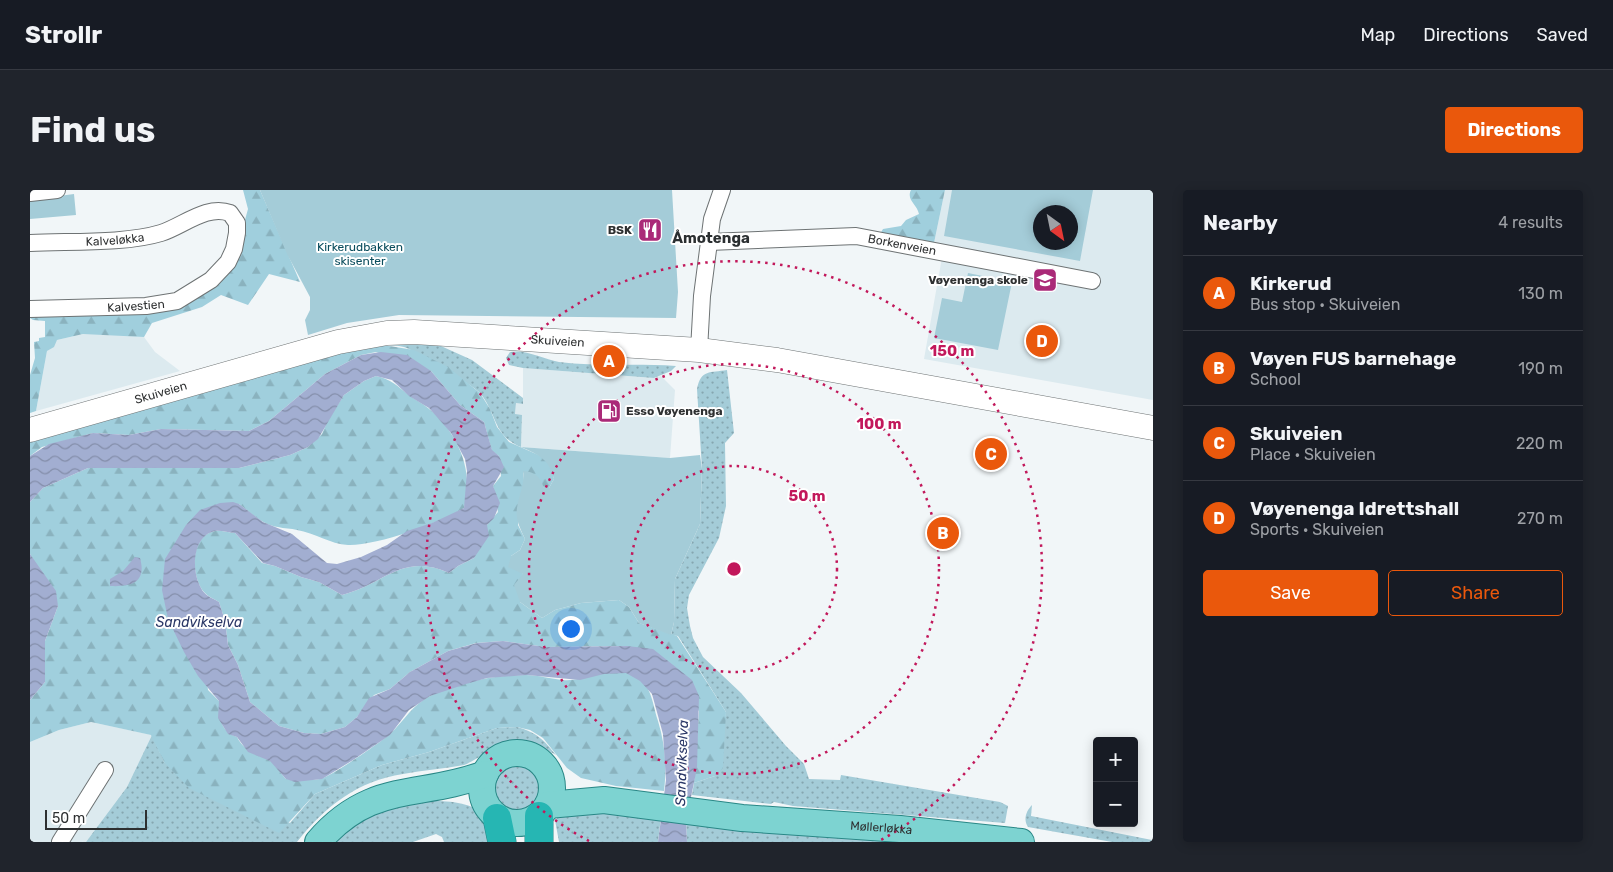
<!DOCTYPE html>
<meta charset="utf-8">
<style>
body{margin:0;font-family:Rubik,sans-serif;background:#20242c;color:#f1f3f6}
.controls{position:absolute;right:15px;bottom:15px;display:grid;overflow:hidden;border-radius:5px;box-shadow:0 2px 12px #0003}
.controls button{width:45px;height:45px;display:grid;place-items:center;padding:0;border:0;border-bottom:1px solid #363941;background:#171b24;color:#f1f3f6;font:25px sans-serif}
.compass{position:absolute;left:1003px;top:15px;width:45px;height:45px;border-radius:50%;background:#171b24;box-shadow:0 2px 12px #0003;rotate:147deg}
.scale{position:absolute;left:15px;bottom:12px;width:102px;box-sizing:border-box;padding-left:5px;border:2px solid #2e3031;border-top:0;font-size:14px;line-height:18px;white-space:nowrap;color:#2e3031;-webkit-text-stroke:4px #fff;paint-order:stroke}
.you{position:absolute;left:540px;top:438px;width:18px;height:18px;margin:-12px;border:4px solid #fff;border-radius:50%;background:#1a73e8;box-shadow:0 0 0 8px #1a73e833}
.badge{display:grid;place-items:center;width:32px;height:32px;border-radius:50%;background:#ea580c;color:#fff;font-size:16px;font-weight:700}
.pin{position:absolute;translate:-50% -50%;border:2px solid #fff;box-shadow:0 1px 5px #0006}
.list{margin:0;padding:0;list-style:none}
h2{display:flex;justify-content:space-between;align-items:center;height:65px;margin:0;padding:0 20px;font-size:21px}
h2 small{font-size:16px;font-weight:400;color:#9ea1a6}
.list li{display:grid;grid-template-columns:32px 1fr auto;gap:15px;align-items:center;box-sizing:border-box;height:75px;padding:0 20px;border-top:1px solid #363941}
.list b{display:block;font-size:19px;white-space:nowrap}
.list p{margin:0;font-size:16px;white-space:nowrap;color:#9ea1a6}
.list em{font-size:16px;font-style:normal;color:#9ea1a6}
.actions{display:flex;gap:10px;padding:15px 20px}
.actions a{flex:1;padding:11px 0;border:1px solid #ea580c;border-radius:5px;text-align:center;font-size:18px;color:#ea580c}
.actions .main{background:#ea580c;color:#fff}
.map{position:relative;flex:none;width:1123px;height:652px;overflow:hidden;border-radius:5px}
header{display:flex;align-items:center;gap:30px;box-sizing:border-box;height:70px;padding:0 25px;background:#171b24;border-bottom:1px solid #363941}
header strong{font-size:24px}
nav{display:flex;gap:28px;margin-inline-start:auto;font-size:18px}
.intro{display:flex;align-items:center;justify-content:space-between;box-sizing:border-box;height:120px;padding:0 30px}
h1{margin:0;font-size:35px}
.button{padding:12px 22px;border-radius:5px;background:#ea580c;color:#fff;font-size:18px;font-weight:700}
main{display:flex;gap:30px;padding:0 30px}
aside{flex:1;background:#171b24;border-radius:5px;box-shadow:0 2px 12px #0003}
.map>svg:first-child{display:block}
.built{fill:#dceaef;fill-rule:evenodd}
.grass{fill:url(#grass-dots)}
.forest{fill:url(#forest-firs)}
.park{fill:#a4ccd8;fill-rule:evenodd}
.water{fill:url(#water-waves)}
.lines{fill:none;stroke-linecap:round;stroke-linejoin:round}
.street-casing{stroke:#6e7374;stroke-width:18}
.secondary-casing{stroke:#6e7374;stroke-width:25}
.primary-casing{stroke:#298786;stroke-width:28}
.highway-casing{stroke:#298786;stroke-width:29}
.street{stroke:#fff;stroke-width:16}
.secondary{stroke:#fff;stroke-width:24}
.primary{stroke:#7dd3d1;stroke-width:26}
.highway{stroke:#26b6b3;stroke-width:28}
.ring{fill:none;stroke:#c2185b;stroke-width:2.5;stroke-dasharray:2.5 5}
.labels{text-anchor:middle;dominant-baseline:central;stroke-width:4;stroke-linejoin:round;paint-order:stroke}
.poi-label{font-size:12px;font-weight:bold;fill:#2e3031;stroke:#fff;text-anchor:end}
.street-label{font-size:12px;fill:#2e3031;stroke:#fff}
.park-label{font-size:12px;fill:#0b4d5d;stroke:#fff}
.water-label{font-size:14px;font-style:italic;fill:#2b3867;stroke:#fff}
.quarter-label{font-size:15px;font-weight:bold;fill:#2b2f31;stroke:#fff}
.centre{fill:#c2185b;stroke:#fff;stroke-width:2.5}
.ring-label{font-size:15px;text-anchor:middle;font-weight:bold;fill:#c2185b;stroke:#fff;stroke-width:4;stroke-linejoin:round;paint-order:stroke}
</style>
<header>
<strong>Strollr</strong>
<nav><a>Map</a><a>Directions</a><a>Saved</a></nav>
</header>
<div class="intro"><h1>Find us</h1><a class="button">Directions</a></div>
<main>
<div class="map">
<svg width="1123" height="652" viewBox="0 0 1123 652">
<defs>
<pattern id="grass-dots" width="8" height="8" patternUnits="userSpaceOnUse" patternTransform="scale(1.25)"><rect width="8" height="8" fill="#a4ccd8"/><path d="M2 2h.1M6 6h.1" fill="none" stroke="#86a6b0" stroke-width="1.8" stroke-linecap="round"/></pattern>
<pattern id="forest-firs" width="22" height="20" patternUnits="userSpaceOnUse" patternTransform="scale(1.25)"><rect width="22" height="20" fill="#a0cfdd"/><path d="M5 1l3.5 6h-7zM16 11l3.5 6h-7z" fill="#8ab2be"/></pattern>
<pattern id="water-waves" width="16" height="10" patternUnits="userSpaceOnUse" patternTransform="scale(1.25)"><rect width="16" height="10" fill="#a2aed1"/><path d="M0 5q4-4 8 0t8 0" fill="none" stroke="#848eaa"/></pattern>
</defs>
<rect width="100%" height="100%" fill="#f1f6f8"/>
<!-- built -->
<path class="built" d="M915 0H1123V210L894 169 914 56 904 53ZM1011 22H1040V52H1011Z
M78 143 114 147 125 162 150 181 6 221 17 161 27 150 53 144Z
M493 178 624 188 631 186 645 200 640 268 491 257 492 226 485 225 486 213 493 214Z
M61 532 122 545 97 597 56 652H0V552L29 540Z"/>
<!-- grass -->
<path class="grass" d="M402 152 442 170 493 208V214L486 213 485 224 492 225 491 257C463 246 467 223 450 203 442 194 386 161 374 157 366 155 356 155 347 154Z
M480 162C496 159 513 169 529 172 568 177 607 173 646 176L641 181 624 188 493 178 479 175 476 168Z
M697 180 704 243 695 253 696 316 689 348 659 405 657 418 660 436 663 448 673 467 711 503 756 556 774 574 779 589 810 590 811 585 970 612 978 616 975 633 763 616 744 612 741 614 662 605 664 593 685 586 696 522 648 446 641 445 644 432 645 389 670 334 672 279 667 199C671 179 680 183 697 180Z
M487 537C506 542 514 550 526 565 498 549 486 543 457 562 450 566 442 572 434 575 414 579 393 580 373 584 328 591 295 616 267 652H56L97 597 122 545 134 572 260 633 285 604 352 575 399 562 467 538Z
M463 598a25 25 0 1 1 50 0a25 25 0 1 1-50 0Z
M398 611C416 611 442 611 453 626 459 633 460 644 463 652H414L412 647 406 644 383 652H303C338 621 353 618 398 611Z
M1002 615 1001 626 1122 650 1123 652H1082L998 637C993 630 996 621 1002 615Z
M546 621 631 627 628 652H529L525 630 531 625Z
M656 631 893 652H657Z"/>
<!-- forest -->
<path class="forest" d="M213 0H230L270 92 239 84 218 115 191 105 172 117 122 133 114 147 53 144 27 150 24 157 17 161 6 221 0 223V185L5 168 4 152 9 151V148L15 147V131L3 130 0 128V122L176 101 213 37 218 19Z
M881 0H915L904 53 850 44 853 39 871 36 876 30 889 24C887 14 876 10 881 0Z
M347 154 384 160 418 177 450 203 460 219 467 237 479 252 513 267 521 277 524 289 519 298H514L493 282 494 291 488 335 495 349 490 360 481 366 493 384 490 412 512 428 525 420 551 413 589 410 599 417 609 433 647 446 696 522 693 578 685 586 664 593 669 521 597 456 516 457 473 451 446 453 418 461 380 482 360 499 344 505 327 527 315 537 291 544 274 543 249 536 220 512 208 475 198 455 195 431 189 412C182 408 175 405 171 398 161 381 161 346 185 341 190 340 199 343 205 343L232 373 245 376 271 387 289 392 312 405C355 394 372 362 419 383L428 376 444 368 457 335 468 322 463 296 471 286 469 266 462 261 454 232 430 215 401 181 346 162 331 165 295 184 239 231 219 241 131 239 99 245 63 243 12 257 0 266V248L293 165Z
M346 186C361 189 367 196 379 205 385 210 392 213 398 218 427 241 445 281 434 318 410 333 346 356 318 355 300 354 285 343 267 340 261 338 254 339 248 337 233 335 221 323 209 314L156 335 178 500 189 511C189 527 190 541 207 547 214 561 226 563 239 570 246 574 250 583 256 589 267 589 279 591 290 589 300 587 350 553 360 544 374 531 382 515 400 506 429 492 464 485 496 485 508 485 521 489 533 490 554 492 577 477 597 483 623 492 621 510 628 531 635 554 637 576 634 601L586 596 551 588 537 578 513 548 500 540 487 537 467 538 399 562 352 575 285 604 249 643 159 598 134 572 121 545 61 532 29 540 0 552V510L15 492V451L28 416 0 364V312L13 298 58 278H209L260 265 278 257 292 244 298 230 314 205 334 191Z"/>
<!-- park -->
<path class="park" d="M230 0H642L648 102 646 128 369 125 317 133 278 145 275 130 280 120V107L257 64Z
M922 0H1063L1050 71 914 46ZM1011 22H1040V52H1011Z
M44 4 46 25 0 29V10Z
M938 83 982 92 968 160 904 148 912 108 932 112Z
M491 257 640 268 670 265 672 279 670 334 645 389 644 432 641 445 609 433 599 417 589 410 551 413 525 420 512 428 490 412 484 395 493 384 478 377 481 366 490 360 495 349C491 340 485 329 487 318 489 304 495 295 493 281 506 282 510 287 514 298H519L524 289C519 269 509 265 491 257Z"/>
<!-- water -->
<path class="water" d="M351 162 377 165 401 181 430 215 454 232 462 260 469 266 474 277 463 296 470 313 464 328 457 335 459 346 444 368 428 376 419 383C372 362 355 394 312 405L289 392 271 387 245 376 233 373 205 343C199 343 190 340 185 341 162 346 161 381 171 398 174 405 182 408 189 412L195 431 198 455 208 475 220 512 249 536 274 543 291 544 315 537 327 527 339 508 360 499 380 482 418 461 447 453 473 451 516 457 597 456 623 459 662 490 669 506 667 578 656 631 657 652H628L636 590 633 544 622 504 610 491 596 483 574 484 550 490 497 485 457 488 436 494 400 506 379 520 360 545 323 570 292 589 265 592 256 589 240 571 218 562 207 547 198 544 188 528 189 511 168 486 154 462 138 429 132 400 135 369 156 335 170 320 190 313 203 312 209 314 233 332 262 344 297 373 307 374 331 367 357 355 377 341 402 333 434 318 437 281 435 269 421 243 399 218 379 206 362 190 346 186 334 191 314 205 288 249 278 257 260 265 209 278H58L13 298 0 312V266L19 254 63 243 99 245 131 239 219 241 239 231 295 184 331 165Z
M0 364 26 401 28 416 15 451V492L0 510Z
M105 367 110 368C117 393 101 397 80 396V389L93 381Z"/>
<g class="lines">
<defs>
<g id="street">
<path d="M0 3 27 0"/>
<path id="s1" d="M679 52 826 46 1062 91"/>
<path id="s2" d="M0 53C39 51 95 54 131 43 153 36 177 14 200 23L207 33V43L204 59 198 72 181 90 147 111 116 116 0 119"/>
<path d="M669 160 672 106 682 29 692 0"/>
<path d="M30 652 75 580"/>
</g>
<g id="secondary">
<path id="s3" d="M0 240 308 152 357 143 384 142 669 160 747 170 1123 238"/>
</g>
<g id="primary">
<circle cx="487" cy="598" r="35"/>
<path id="s4" d="M518 615 574 610 712 628 870 639 991 652"/>
<path d="M288 652C341 590 389 609 455 584"/>
</g>
<path id="highway" d="M467 628 472 652
M509 652V626"/>
</defs>
<!-- street casing -->
<use href="#street" class="street-casing"/>
<!-- secondary casing -->
<use href="#secondary" class="secondary-casing"/>
<!-- primary casing -->
<use href="#primary" class="primary-casing"/>
<!-- highway casing -->
<use href="#highway" class="highway-casing"/>
<!-- street -->
<use href="#street" class="street"/>
<!-- secondary -->
<use href="#secondary" class="secondary"/>
<!-- primary -->
<use href="#primary" class="primary"/>
<!-- highway -->
<use href="#highway" class="highway"/>
</g>
<!-- distance rings -->
<g class="ring">
<circle cx="704" cy="379" r="103"/>
<circle cx="704" cy="379" r="205"/>
<path d="M559 651A308 308 0 1 1 849 651"/>
</g>
<!-- icons -->
<defs>
<symbol id="restaurant-square" viewBox="-11 -11 22 22"><rect x="-9" y="-9" width="18" height="18" rx="4" fill="#aa2a78" stroke="#fff"/><path d="M-5-6h1v4h1v-4h1v4h1v-4h1v5L-1.5 .5V6h-2V.5L-5-1ZM5-6V6H3V1.5H1.5Q1.5-4 5-6Z" fill="#fff"/></symbol>
<symbol id="school-square" viewBox="-11 -11 22 22"><rect x="-9" y="-9" width="18" height="18" rx="4" fill="#aa2a78" stroke="#fff"/><path d="M0-5L7-2L0 1L-7-2ZM-4 1L0 2.5L4 1V4Q0 6-4 4Z" fill="#fff"/></symbol>
<symbol id="fuel-square" viewBox="-11 -11 22 22"><rect x="-9" y="-9" width="18" height="18" rx="4" fill="#aa2a78" stroke="#fff"/><path d="M-5.5-6h7V0h2V4h1.3V-2.5L3-4.5l.8-.8L6-3V5H2.5V1h-1V6h-7ZM-4.2-4.7v3.2H.2V-4.7Z" fill="#fff"/></symbol>
</defs>
<g fill-rule="evenodd">
<use href="#restaurant-square" x="606" y="26" width="28" height="28"/>
<use href="#school-square" x="1001" y="76" width="28" height="28"/>
<use href="#fuel-square" x="565" y="207" width="28" height="28"/>
</g>
<g class="labels">
<!-- poi labels -->
<g class="poi-label">
<text x="602" y="40">BSK</text>
<text x="998" y="90">Vøyenenga skole</text>
<text x="596" y="221" text-anchor="start">Esso Vøyenenga</text>
</g>
<!-- street labels -->
<g class="street-label">
<text stroke="none"><textPath href="#s2" startOffset="85">Kalveløkka</textPath></text>
<text stroke="none"><textPath href="#s1" startOffset="194">Borkenveien</textPath></text>
<text transform="translate(106 116) rotate(-4)">Kalvestien</text>
<text stroke="none"><textPath href="#s3" startOffset="541">Skuiveien</textPath></text>
<text stroke="none"><textPath href="#s3" startOffset="136">Skuiveien</textPath></text>
<text stroke="none"><textPath href="#s4" startOffset="335">Møllerløkka</textPath></text>
</g>
<!-- park labels -->
<g class="park-label">
<text x="330" y="57">Kirkerudbakken<tspan x="330" dy="14">skisenter</tspan></text>
</g>
<!-- water labels -->
<g class="water-label">
<text x="169" y="432">Sandvikselva</text>
<text transform="translate(652 573) rotate(-88)">Sandvikselva</text>
</g>
<!-- quarter labels -->
<g class="quarter-label">
<text x="681" y="48">Åmotenga</text>
</g>
</g>
<circle cx="704" cy="379" r="8" class="centre"/>
<g class="ring-label">
<text x="922" y="166">150 m</text>
<text x="849" y="239">100 m</text>
<text x="777" y="311">50 m</text>
</g>
</svg>
<div class="controls">
<button>+</button>
<button>−</button>
</div>
<svg class="compass" viewBox="-18 -18 36 36"><path d="M0-13l5 13h-10z" fill="#e53935"/><path d="M0 13l5-13h-10z" fill="#9ea1a6"/></svg>
<div class="scale">50 m</div>
<div class="you"></div>
<div class="pin badge" style="left:579px;top:171px">A</div>
<div class="pin badge" style="left:913px;top:343px">B</div>
<div class="pin badge" style="left:961px;top:264px">C</div>
<div class="pin badge" style="left:1012px;top:151px">D</div>
</div>
<aside>
<h2>Nearby<small>4 results</small></h2>
<ul class="list">
<li><span class="badge">A</span><div><b>Kirkerud</b><p>Bus stop · Skuiveien</p></div><em>130 m</em></li>
<li><span class="badge">B</span><div><b>Vøyen FUS barnehage</b><p>School</p></div><em>190 m</em></li>
<li><span class="badge">C</span><div><b>Skuiveien</b><p>Place · Skuiveien</p></div><em>220 m</em></li>
<li><span class="badge">D</span><div><b>Vøyenenga Idrettshall</b><p>Sports · Skuiveien</p></div><em>270 m</em></li>
</ul>
<div class="actions"><a class="main">Save</a><a>Share</a></div>
</aside>
</main>
